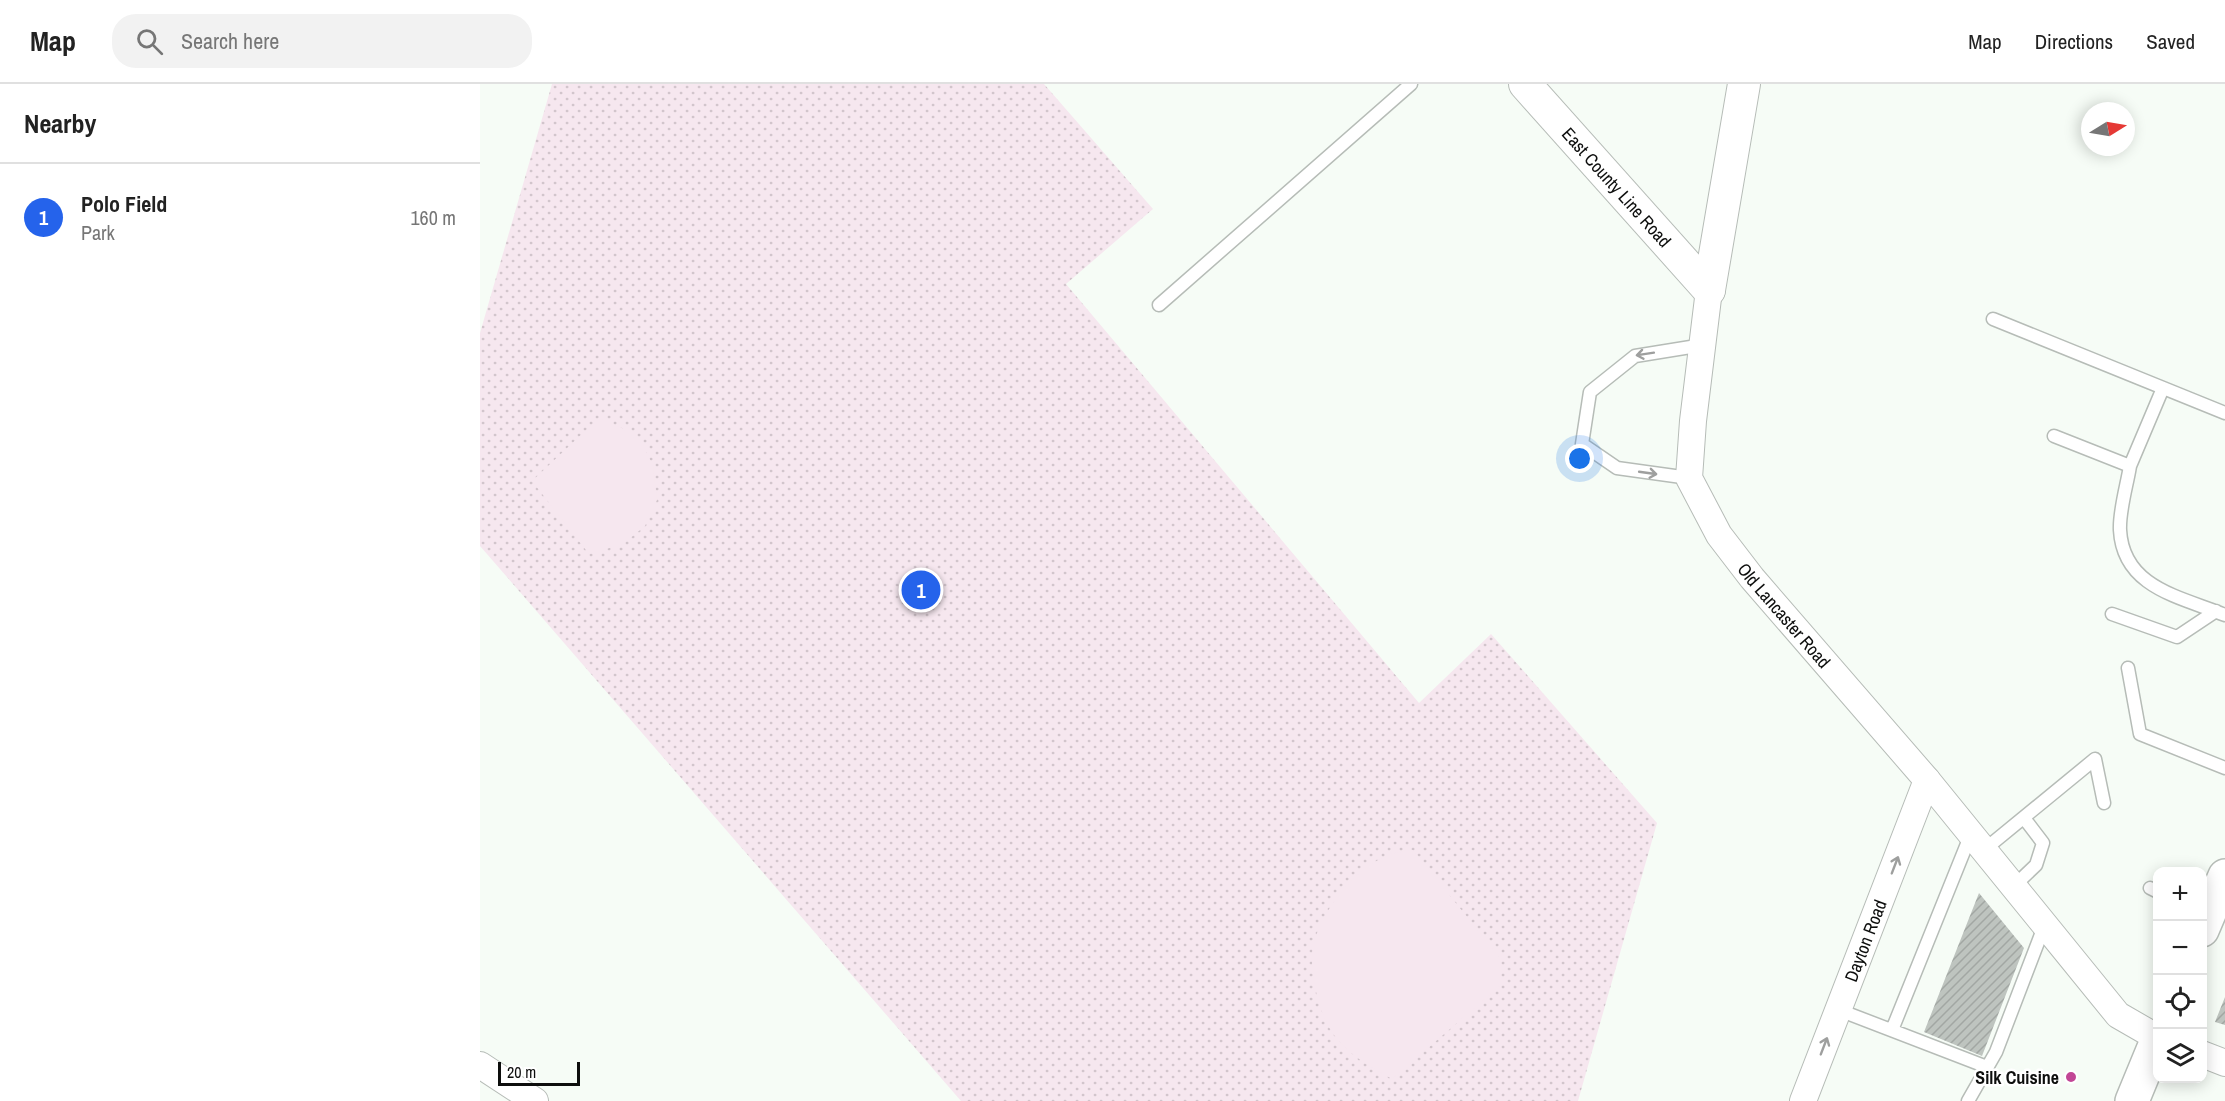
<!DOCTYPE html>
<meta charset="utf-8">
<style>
body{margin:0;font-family:"Archivo Narrow",sans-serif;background:#f2f2f2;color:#222}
.controls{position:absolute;right:18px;bottom:18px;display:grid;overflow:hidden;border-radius:12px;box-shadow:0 3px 15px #0003}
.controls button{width:54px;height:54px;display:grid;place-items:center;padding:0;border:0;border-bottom:2px solid #e0e0e0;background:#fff;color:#222;font:30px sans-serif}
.compass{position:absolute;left:1601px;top:18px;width:54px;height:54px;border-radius:50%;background:#fff;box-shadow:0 3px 15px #0003;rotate:79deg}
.scale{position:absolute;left:18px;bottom:15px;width:82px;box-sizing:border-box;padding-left:6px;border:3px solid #0d0e0d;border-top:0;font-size:16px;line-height:21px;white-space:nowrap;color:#0d0e0d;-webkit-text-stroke:4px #fff;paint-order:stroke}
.you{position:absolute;left:1100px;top:375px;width:21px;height:21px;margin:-15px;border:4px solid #fff;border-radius:50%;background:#1a73e8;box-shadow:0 0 0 9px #1a73e833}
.badge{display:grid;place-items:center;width:39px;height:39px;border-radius:50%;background:#2563eb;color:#fff;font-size:20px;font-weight:700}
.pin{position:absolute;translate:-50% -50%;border:3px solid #fff;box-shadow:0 2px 6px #0006}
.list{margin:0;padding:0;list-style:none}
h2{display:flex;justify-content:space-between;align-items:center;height:78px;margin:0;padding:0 24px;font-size:26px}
h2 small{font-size:20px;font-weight:400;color:#767676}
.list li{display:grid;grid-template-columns:39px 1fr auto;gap:18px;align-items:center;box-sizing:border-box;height:108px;padding:0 24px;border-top:2px solid #e0e0e0}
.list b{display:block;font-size:22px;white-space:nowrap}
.list p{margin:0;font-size:20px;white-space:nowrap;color:#767676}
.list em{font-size:20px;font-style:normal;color:#767676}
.icon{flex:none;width:33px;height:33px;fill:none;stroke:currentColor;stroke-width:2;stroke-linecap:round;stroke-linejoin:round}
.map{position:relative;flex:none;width:1745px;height:1017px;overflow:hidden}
header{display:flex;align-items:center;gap:36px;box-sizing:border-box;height:84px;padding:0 30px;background:#fff;border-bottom:2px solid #e0e0e0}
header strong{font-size:28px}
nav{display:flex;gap:33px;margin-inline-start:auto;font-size:21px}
.search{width:420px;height:54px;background:#f2f2f2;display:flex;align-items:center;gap:15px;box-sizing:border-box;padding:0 21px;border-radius:24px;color:#767676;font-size:22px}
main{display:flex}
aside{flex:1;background:#fff}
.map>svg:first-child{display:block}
.grass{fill:url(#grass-dots)}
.garden{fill:#f6e7ef}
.building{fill:url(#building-hatch)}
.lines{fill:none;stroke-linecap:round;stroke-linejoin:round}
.service-casing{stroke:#b6bcb7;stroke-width:15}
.minor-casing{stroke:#b6bcb7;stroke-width:28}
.tertiary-casing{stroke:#b6bcb7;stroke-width:34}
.trunk-casing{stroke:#b6bcb7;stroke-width:36}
.service{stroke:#fff;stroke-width:12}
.minor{stroke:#fff;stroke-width:26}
.tertiary{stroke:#fff;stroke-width:32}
.trunk{stroke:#fff;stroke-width:33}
.oneway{stroke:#9e9f9e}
.poi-dot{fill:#c24696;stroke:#fff;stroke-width:2}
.labels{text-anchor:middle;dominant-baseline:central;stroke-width:5;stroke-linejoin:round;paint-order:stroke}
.street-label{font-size:18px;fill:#0d0e0d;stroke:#fff}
.poi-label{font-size:18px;font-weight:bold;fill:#0d0e0d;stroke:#fff;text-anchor:end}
</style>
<header>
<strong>Map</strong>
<div class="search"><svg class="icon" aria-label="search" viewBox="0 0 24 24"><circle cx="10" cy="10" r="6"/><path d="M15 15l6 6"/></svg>Search here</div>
<nav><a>Map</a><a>Directions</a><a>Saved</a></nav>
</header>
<main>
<aside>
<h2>Nearby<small></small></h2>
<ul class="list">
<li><span class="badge">1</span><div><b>Polo Field</b><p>Park</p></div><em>160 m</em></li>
</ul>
</aside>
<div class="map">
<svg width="1745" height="1017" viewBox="0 0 1745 1017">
<defs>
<pattern id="grass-dots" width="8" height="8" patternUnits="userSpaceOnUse" patternTransform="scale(1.5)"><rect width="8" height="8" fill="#f6e7ef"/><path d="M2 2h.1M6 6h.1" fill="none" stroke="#d2c5cc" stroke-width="1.8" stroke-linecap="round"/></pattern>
<pattern id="building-hatch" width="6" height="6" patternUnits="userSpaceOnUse" patternTransform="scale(1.5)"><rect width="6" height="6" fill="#bec4bf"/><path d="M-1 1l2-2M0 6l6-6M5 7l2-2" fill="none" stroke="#a2a7a3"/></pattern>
</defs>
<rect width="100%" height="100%" fill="#f6fcf6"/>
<!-- grass -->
<path class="grass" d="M72 0H564L673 125 586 200 939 619 1011 550 1177 739 1098 1017H481L0 462V249Z"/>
<!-- garden -->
<path class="garden" d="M119 334 142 344 163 361 173 382 177 416 165 442 143 460 109 470 52 397Z
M933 766 1021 875V901L912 995C889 982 870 972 854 951 839 932 827 882 834 858 844 824 873 787 906 772 914 768 924 768 933 766Z"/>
<!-- building -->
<path class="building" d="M1499 809 1544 864 1502 972 1444 948Z
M1745 913V941L1735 938Z"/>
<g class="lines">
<defs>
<path id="service" d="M679 221 931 0
M1513 235 1745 329
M1574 352 1650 382 1683 304
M1650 382C1647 401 1639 427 1640 446 1643 504 1701 513 1745 531
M1209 394 1137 384 1102 360 1110 308 1155 272 1223 261
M1632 530 1697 553 1736 527
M1648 584 1660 650 1745 684
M1504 766 1615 675 1624 719
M1534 802 1556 781 1563 759 1544 734
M1670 804 1678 808
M1359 926 1507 983
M1412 946 1491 750
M1488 1017 1516 968 1565 840"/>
<g id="minor">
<path id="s1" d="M1229 206 1213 337 1209 394 1239 451 1272 494 1447 696 1638 931 1678 954"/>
<path d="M1722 970 1745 979"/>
<path d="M0 981 55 1017"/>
<path id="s2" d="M1323 1017 1447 696"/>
</g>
<g id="tertiary">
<path id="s3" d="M1045 0 1229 206"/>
<path d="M1229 206 1264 0"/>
</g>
<path id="trunk" d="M1722 846 1745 792
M1652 1017 1678 954"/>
</defs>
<!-- service casing -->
<use href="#service" class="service-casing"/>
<!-- minor casing -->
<use href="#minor" class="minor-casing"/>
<!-- tertiary casing -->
<use href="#tertiary" class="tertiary-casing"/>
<!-- trunk casing -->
<use href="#trunk" class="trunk-casing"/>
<!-- service -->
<use href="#service" class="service"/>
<!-- minor -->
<use href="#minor" class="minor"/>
<!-- tertiary -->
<use href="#tertiary" class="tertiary"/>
<!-- trunk -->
<use href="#trunk" class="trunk"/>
</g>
<!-- one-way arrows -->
<defs><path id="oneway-shaft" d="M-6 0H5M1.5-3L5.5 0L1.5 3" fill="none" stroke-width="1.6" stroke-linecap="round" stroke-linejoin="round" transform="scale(1.5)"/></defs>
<g class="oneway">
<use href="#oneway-shaft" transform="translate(1165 270) rotate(171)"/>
<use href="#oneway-shaft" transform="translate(1168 389) rotate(8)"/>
<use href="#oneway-shaft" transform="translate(1415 781) rotate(-69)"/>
<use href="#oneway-shaft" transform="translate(1344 962) rotate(-69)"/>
</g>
<!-- markers -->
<circle class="poi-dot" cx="1591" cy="993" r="6"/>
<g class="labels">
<!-- street labels -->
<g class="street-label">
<text stroke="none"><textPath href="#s3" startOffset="138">East County Line Road</textPath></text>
<text stroke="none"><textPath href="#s1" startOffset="357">Old Lancaster Road</textPath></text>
<text stroke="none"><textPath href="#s2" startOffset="172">Dayton Road</textPath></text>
</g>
<!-- poi labels -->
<g class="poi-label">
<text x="1579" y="993">Silk Cuisine</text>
</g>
</g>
</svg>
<div class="controls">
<button>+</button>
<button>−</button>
<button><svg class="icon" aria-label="locate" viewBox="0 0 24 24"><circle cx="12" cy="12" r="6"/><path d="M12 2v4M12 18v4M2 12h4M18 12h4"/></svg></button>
<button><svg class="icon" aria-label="layers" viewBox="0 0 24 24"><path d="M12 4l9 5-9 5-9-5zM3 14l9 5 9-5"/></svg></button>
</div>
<svg class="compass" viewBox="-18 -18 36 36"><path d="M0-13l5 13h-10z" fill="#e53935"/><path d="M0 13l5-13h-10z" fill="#767676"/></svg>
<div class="scale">20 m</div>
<div class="you"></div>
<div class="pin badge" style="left:441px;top:506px">1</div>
</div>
</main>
